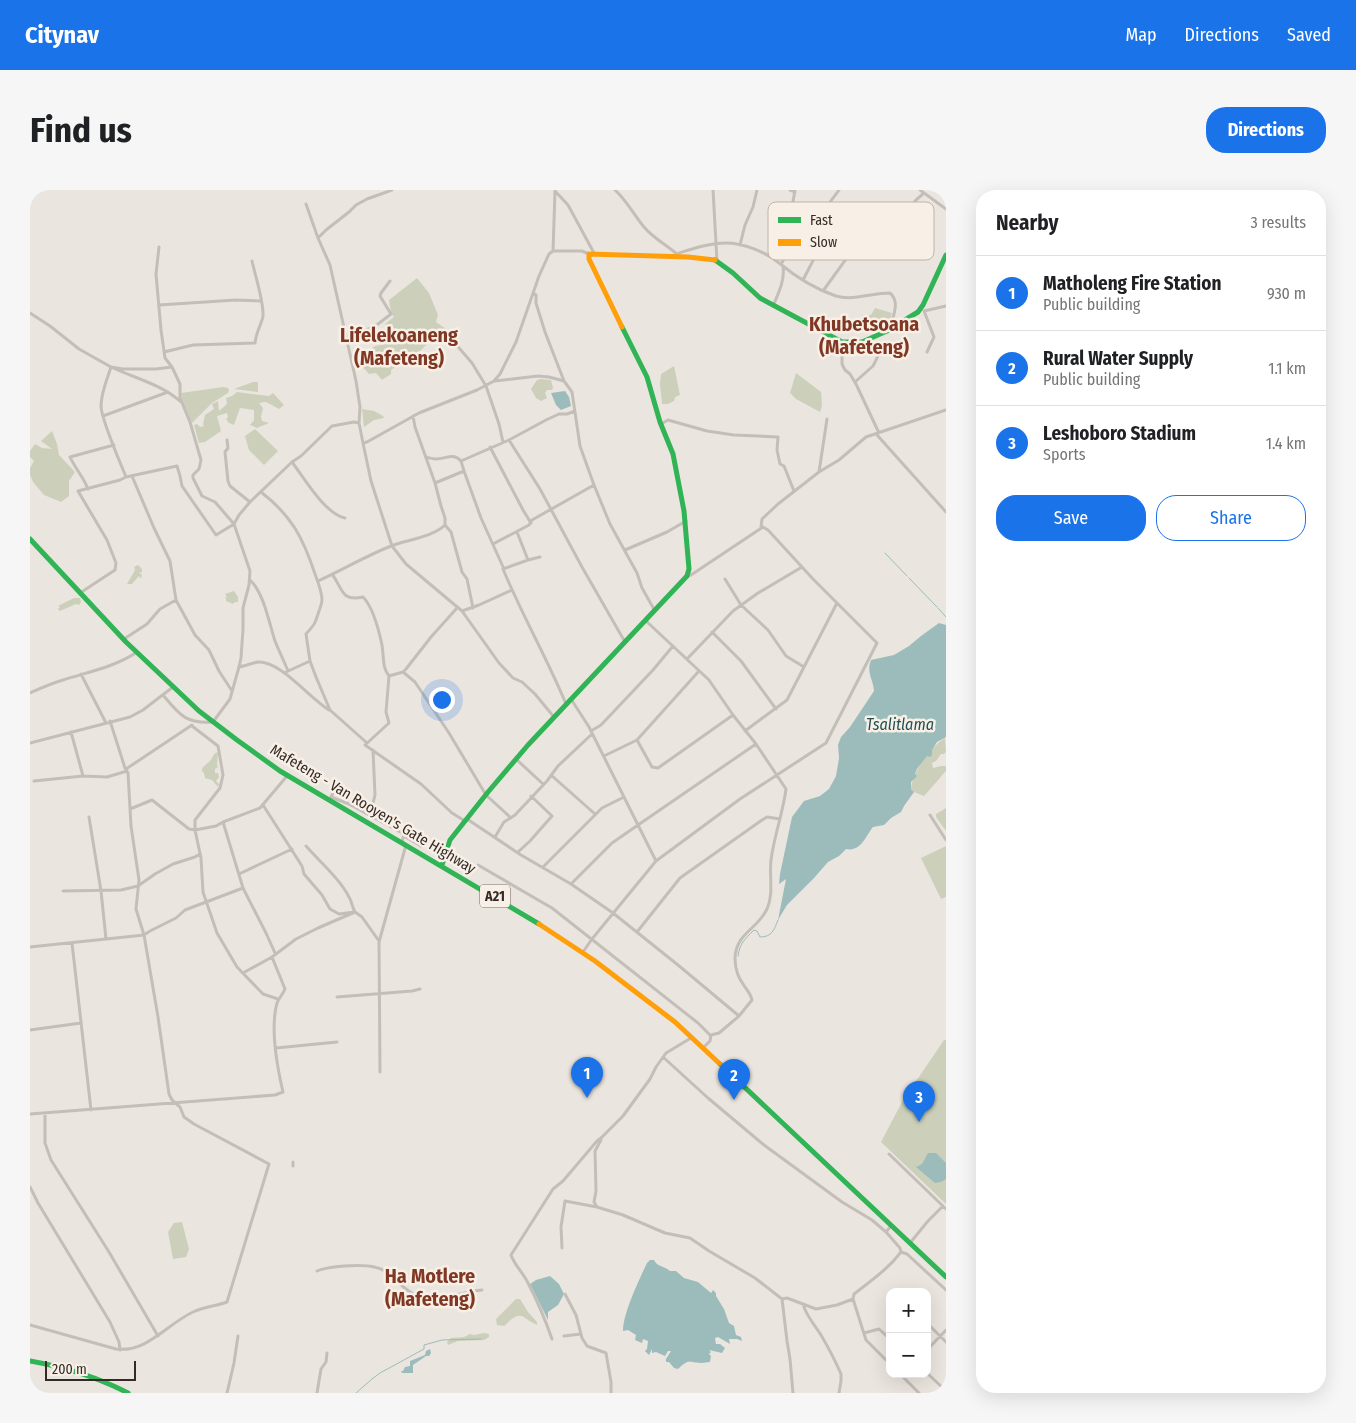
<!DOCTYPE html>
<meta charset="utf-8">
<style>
body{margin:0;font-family:"Fira Sans Condensed",sans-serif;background:#f6f6f6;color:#202124}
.controls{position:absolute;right:15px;bottom:15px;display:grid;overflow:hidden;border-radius:10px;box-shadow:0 5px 20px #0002}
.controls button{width:45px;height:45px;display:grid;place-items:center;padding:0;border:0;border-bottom:1px solid #e0e0e0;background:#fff;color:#202124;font:25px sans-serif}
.scale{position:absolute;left:15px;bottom:12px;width:91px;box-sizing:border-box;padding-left:5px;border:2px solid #342b27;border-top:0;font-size:14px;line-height:18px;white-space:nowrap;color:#342b27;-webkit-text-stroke:4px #f8f0e6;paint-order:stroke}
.you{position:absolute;left:411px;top:509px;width:18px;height:18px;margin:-12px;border:4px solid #fff;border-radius:50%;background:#1a73e8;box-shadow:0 0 0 8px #1a73e833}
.badge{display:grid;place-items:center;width:32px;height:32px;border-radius:50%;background:#1a73e8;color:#fff;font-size:16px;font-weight:700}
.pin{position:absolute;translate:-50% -41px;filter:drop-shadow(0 1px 2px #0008)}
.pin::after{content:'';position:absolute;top:26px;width:18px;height:15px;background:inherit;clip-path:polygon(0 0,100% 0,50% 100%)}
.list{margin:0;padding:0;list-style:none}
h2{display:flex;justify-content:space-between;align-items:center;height:65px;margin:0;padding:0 20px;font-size:21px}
h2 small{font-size:16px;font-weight:400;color:#757577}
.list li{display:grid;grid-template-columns:32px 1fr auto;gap:15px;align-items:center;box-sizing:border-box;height:75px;padding:0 20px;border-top:1px solid #e0e0e0}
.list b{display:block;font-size:19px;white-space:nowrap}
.list p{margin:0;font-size:16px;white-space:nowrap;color:#757577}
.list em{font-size:16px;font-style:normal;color:#757577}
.actions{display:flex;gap:10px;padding:15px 20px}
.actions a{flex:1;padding:11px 0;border:1px solid #1a73e8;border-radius:20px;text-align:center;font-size:18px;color:#1a73e8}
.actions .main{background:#1a73e8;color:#fff}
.map{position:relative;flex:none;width:916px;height:1203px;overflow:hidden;border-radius:20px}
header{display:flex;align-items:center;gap:30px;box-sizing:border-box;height:70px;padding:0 25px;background:#1a73e8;color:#fff}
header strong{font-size:24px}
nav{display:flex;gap:28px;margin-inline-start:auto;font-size:18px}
.intro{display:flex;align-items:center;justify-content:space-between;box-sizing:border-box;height:120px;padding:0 30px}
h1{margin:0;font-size:35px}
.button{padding:12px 22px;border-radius:20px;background:#1a73e8;color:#fff;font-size:18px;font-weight:700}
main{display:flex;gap:30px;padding:0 30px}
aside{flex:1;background:#fff;border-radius:20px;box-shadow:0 5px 20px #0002}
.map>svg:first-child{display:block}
.green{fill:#ccd0ba}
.water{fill:#9cbcbb}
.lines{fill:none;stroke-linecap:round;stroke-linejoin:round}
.stream{stroke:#9cbcbb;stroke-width:1}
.street{stroke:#c4beb9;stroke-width:3}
.fast{stroke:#30b455;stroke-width:5}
.slow{stroke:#ff9f0a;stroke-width:5}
.labels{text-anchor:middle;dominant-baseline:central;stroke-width:5;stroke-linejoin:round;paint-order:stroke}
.shield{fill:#f8f0e6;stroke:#6f6660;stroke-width:1}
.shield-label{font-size:14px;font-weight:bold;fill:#342b27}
.street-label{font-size:15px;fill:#342b27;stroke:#f8f0e6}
.water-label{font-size:16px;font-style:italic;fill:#1f5154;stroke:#f8f0e6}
.district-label{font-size:20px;font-weight:bold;fill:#803824;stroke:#f8f0e6}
.key{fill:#f8f0e6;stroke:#bdb5ad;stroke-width:1}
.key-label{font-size:14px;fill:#342b27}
</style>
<header>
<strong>Citynav</strong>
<nav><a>Map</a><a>Directions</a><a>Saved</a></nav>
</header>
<div class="intro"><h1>Find us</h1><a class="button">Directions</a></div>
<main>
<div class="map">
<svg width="916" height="1203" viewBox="0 0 916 1203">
<rect width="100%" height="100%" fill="#ebe5df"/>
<!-- green -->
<path class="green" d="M387 88 399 103 408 125 406 132 416 139 411 149 399 152 387 164 376 170 375 175H368L361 180V184L352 190 346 183 339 184 329 173 336 163 345 156 357 154V152H354V148L360 142 355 134 364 127 361 123 359 110Z
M845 118 862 123 859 137 842 132 838 136H830L832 125H841Z
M644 176 650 205 645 207 644 211 638 214H632L630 194 631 184Z
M766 183 791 202 792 216 790 222 766 209 760 203Z
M511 189 521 190 523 198 522 200H517L515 203 517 208 511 211 506 208 501 199 507 190Z
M223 192H228V202L204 199Z
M193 197 198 198 199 200 198 203 182 213 162 233 152 211 151 203Z
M207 202 239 206 243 203 254 215 249 219 236 212 229 213 233 218 231 227 232 231 239 233 227 238 220 235 224 230V220L210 218 204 235 199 233 196 229 198 227 197 223 187 226 191 241 175 252 169 253 164 235 167 234 170 237 174 236 173 234 175 225 184 219 182 214 188 211 189 221 197 214 196 208 202 206Z
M332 219 344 221 353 226 354 228 344 230 334 237Z
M225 239 248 261 234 275 219 260 215 246Z
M22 241 27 254 29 265 45 282 39 291V306L31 312 14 305 3 292 0 285V278L4 271 0 267V261L5 254 12 258 22 259 11 251Z
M108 375 112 379V382L109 383 110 384H112L111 389 109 386 102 394H97L105 380 104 377Z
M204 401 208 407V412H205L203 414 196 411V408H194L197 407 195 404Z
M44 408H50L51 412 49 415 46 414 30 421 28 419 30 417 28 416Z
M915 548 916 562 914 564H911L906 571 902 573 903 578 911 576H916V581L913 584 910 588 894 606 884 602 881 599C882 583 901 556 915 548Z
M188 562 187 575 188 577 185 579V583H188L189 587 186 591 189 594 188 597 182 590 175 588 174 583 172 581V578L181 570 184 564Z
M916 618V641L906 627V624Z
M916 656V707L911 709 891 668Z
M914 850H916V1014L851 952 872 912Z
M152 1032 159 1059 156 1067 143 1069 138 1042 144 1033Z
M486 1109H490L498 1122 507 1132V1135C490 1128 493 1118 474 1136L467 1135 466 1129Z
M454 1143 459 1144V1147L454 1150 428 1151 418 1155 417 1152 421 1148 434 1147 440 1144 444 1145Z"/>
<!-- water -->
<path class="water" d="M535 201 539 207 541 216 531 220 526 215 521 203Z
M909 433 916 435V547L907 552 902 560V565L900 567 897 566 887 579 885 584 887 586 881 592V599L884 602 874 616 871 622 861 628 854 635 843 637C835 647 831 662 816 659L809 666 798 672 784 688 757 715 748 730 756 689 749 694 750 684 762 627 774 611 790 606 799 599 806 586 809 568 808 555 811 547 820 537 844 501C843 488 836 483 841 470L864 465 879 456 891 446Z
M898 963H906L916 973V989L911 992 905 993 886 977 892 974Z
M620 1070H624C627 1077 635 1076 640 1081H646L654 1088 668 1092 681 1103 683 1100 686 1103V1106L694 1119 699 1133 704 1136 706 1145 711 1147 712 1151 707 1149H699L700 1154 688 1147 685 1148 686 1154H690L695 1158 692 1163 679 1160 681 1162 679 1164 681 1166 680 1172C677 1172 674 1173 671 1173 658 1173 660 1168 648 1179L644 1178 639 1172H636V1169L641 1161H638L635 1166 626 1162 622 1163V1159L619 1165 615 1161 617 1159 618 1151 613 1149 612 1153 605 1150 606 1145 598 1140 593 1141C593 1123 609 1090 617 1073Z
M520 1086 529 1094 534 1104 528 1115 518 1122V1130L500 1094 506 1090Z
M400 1159 401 1163 399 1166H396L383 1175V1183H372L371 1181H373L375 1177 380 1176V1171L395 1165 396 1161Z"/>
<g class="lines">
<!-- stream -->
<path class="stream" d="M855 363 877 386
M879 388 907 417
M908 418 916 427
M708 766C710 753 714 750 724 740L727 741 730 747C742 747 744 740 748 730
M326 1203 342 1189 350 1183 394 1159V1155L412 1150 451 1149"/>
<!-- street -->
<path class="street" d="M585 0C597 11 604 25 614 37 624 49 637 55 648 65
M683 0 687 71
M760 0 765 2
M890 0 916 19
M525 1 538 15 564 63
M276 14 288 48 300 75 302 84 326 191 330 217 329 233
M795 29 841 59 853 44 868 31 886 10 894 3
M288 48 296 40 319 22 326 15 337 9 362 0
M710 55 715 35 723 17 727 0
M523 61 525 1
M646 64C662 59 679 53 696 53 713 53 736 62 749 73 766 87 785 99 806 106 823 111 842 103 860 103 871 112 862 128 860 140
M751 74 753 71 765 0
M773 90 789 59 795 29C793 18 803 9 809 0
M793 101 829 51
M503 103 506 105V113L515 142 534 191 542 202 550 256 564 295 580 334 607 383 612 398 625 421
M129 115 206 110 231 111
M743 116C748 104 755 91 753 77
M894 121 904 147 897 162
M894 121 916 116
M0 123 20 136 49 159 81 177 93 179H126L142 177
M417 144 442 173 456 196 469 234 473 252
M318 149 348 134 361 124 350 106 351 103 360 91
M812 152V174L815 180 820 184 826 194 849 243
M134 162 163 155 225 153C226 142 232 133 233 126 234 112 225 85 222 71
M465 191 508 186 519 187 534 191
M825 192 843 176 848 166
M73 226 138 202
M631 234 638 230 677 241 704 245 748 247 747 260 750 274 754 276 764 301
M847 245 916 322
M197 250 198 258 195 262 198 291 200 296 220 312
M479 250 510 299 552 377 595 452
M333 253 341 291 362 356 376 374 432 421 469 473 483 488 492 492 505 504 524 527
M460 257 493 320 501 333
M397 267C398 268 405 269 406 269 416 269 423 262 431 271L479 250 516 230 529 224H537L545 221
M262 272C274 288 295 324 315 328
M434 281 451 328 474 379
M789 282 797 229
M102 286 124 338 140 371 146 410 165 445 179 460 189 481 202 501
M96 287C90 272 71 229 71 216 71 203 77 189 81 177 104 188 131 194 151 212
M405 293 434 281 431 271
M58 299C54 288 45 278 40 267L84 255
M231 302C262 326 273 348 285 384 288 392 292 402 292 410 292 414 290 418 289 421 285 434 285 434 276 444L280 471 286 487 300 520 337 553
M415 335 421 342 432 382 437 389 443 418
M731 337 732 329 748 314 789 282 809 270 836 247 916 220
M487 342 498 370
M463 354 499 335 502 330 564 295
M595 360 637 342 656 331
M510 367 498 370 473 379C492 425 517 468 536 514
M302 384C313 399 311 412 333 407 343 417 349 441 352 455 354 466 352 478 359 486L356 522 359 533 335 555 391 594 422 623 435 631
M695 389 711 415 738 440 756 466 774 477
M220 390C234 403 239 433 245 451 249 461 254 471 258 481
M288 391C312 380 336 366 361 356 376 350 403 347 415 335V328L411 316 405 293 385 237 383 226
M50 403 85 380 86 373 77 350 48 301 90 290 96 287 147 276 150 286 152 296 186 345 204 334 185 312 172 306 163 288V285L169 279 171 270 160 232 150 208V194L142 177 135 168 131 140 126 84 129 57
M432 421 449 415 482 400
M615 430 679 490 703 525 726 554 756 599C753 623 744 646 741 670 739 687 744 703 737 719 727 740 706 743 705 768 705 780 708 787 715 797 718 801 721 805 722 810L709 826 689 843 681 845
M682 442 711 471 746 519
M94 449 117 434 130 419 146 410
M657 469 703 421 728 403 772 377
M209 477C215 476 222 473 228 472 251 471 279 508 299 520
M256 482 280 471
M373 482 385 492 419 543 456 605 481 628
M51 484 76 533
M359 486 373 482 376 479 401 447 427 418
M0 503C11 498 22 493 33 490 58 482 85 477 107 462
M133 505C149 524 155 534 183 532L200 509 209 477 211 468 213 439V418L219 395 220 381 204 334 209 325 220 312 262 272 271 266 302 236 324 232 329 233 333 253 337 252 389 223 447 200 464 191 470 184 486 152 509 86 519 64 523 61H552L559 64
M162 536 188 556 193 585 190 598 165 630V640L171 668 173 702 187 743 207 777 233 804 248 809
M561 541 571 535 623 480 643 456
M715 541 757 510 807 413
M41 542 53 586
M607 550 622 577 628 578 703 525
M0 553 100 527 113 520 143 497
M574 566 607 550 669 481
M486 569 513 594
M96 579 162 535
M521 585 565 624
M4 591 53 586 77 587 97 581
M301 607 319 614 374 644 372 652
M301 607 307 595
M233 615 272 676 274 684 292 705 300 719 309 724 325 722 332 727 349 751
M100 619 122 610 159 639 165 640 186 636 193 632 230 618 257 586
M340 625 345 605 343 560
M900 625 916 650
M59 627 71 701 76 749
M437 629 491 665 541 694 583 723 648 775 709 826
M193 632 213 698 236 743 245 763
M374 646 391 656
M465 647 474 632 485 625 517 591 528 576 562 544
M488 662 500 651 522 626 501 606
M626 671 710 609 796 553 847 453 783 389 738 340 733 337 661 385 657 386
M448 675 522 718 668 833 680 845
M513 677 572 618 594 607
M209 684 262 659
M541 694 582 653 608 635 559 537 541 509
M33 701 91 700 108 696 125 684 143 674 165 667 170 664
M607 742 650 688 732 630 737 627 750 629
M42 753 61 920
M0 757 114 745 120 741 146 728 155 720 213 698
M553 762 562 749 626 671 608 635 726 554
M213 783 242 767 266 749 288 738 325 722C322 717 322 712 319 707 310 689 290 672 276 656
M307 807 382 801 390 799
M0 840 51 833
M246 858 307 852
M673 858 680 851 681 845
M633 867 678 908 734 955 812 1012 842 1030 856 1042 861 1036
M350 882 349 752 376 655
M15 923V953L21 970 79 1062 128 1146
M0 924 245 905 253 902C247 876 240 838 247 813 249 808 253 804 255 799L242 767
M859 964 916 1019
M263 976V972
M0 997 8 1013 80 1132 89 1152 90 1160
M567 1017 564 1012 566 1001 565 961 571 950
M880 1053 898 1031 913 1016
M532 1058 531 1037 535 1011 567 1017 593 1025 635 1043 660 1048 679 1061 725 1088 752 1109 757 1108 786 1119 807 1115 823 1109 824 1104C841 1091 858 1079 871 1062L870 1058 856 1042
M871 1062 877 1064 916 1100
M287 1081C298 1076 331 1074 344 1077 350 1078 356 1081 361 1085 368 1092 378 1103 388 1106 414 1113 428 1102 452 1100
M535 1104 546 1125 552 1148 557 1156 576 1163 581 1192V1203
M752 1109 757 1151 760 1169 763 1203
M823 1109 836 1150 860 1174
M773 1114C776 1126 785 1135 791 1145 798 1157 805 1170 811 1184V1191L809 1203
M897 1133 916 1152
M0 1135 86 1159C117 1163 137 1134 163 1122 174 1117 186 1116 197 1112L239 974 164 934 154 927 150 917 142 910 139 904 128 827 114 745 106 719 109 690 101 636 98 583 95 578 80 531
M834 1143 849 1139 860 1149
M534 1146 551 1144
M522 1149C515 1129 507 1110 497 1091 492 1082 484 1074 481 1065L523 999 533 991 567 951 571 948 593 926 620 889 626 877 636 863 661 848
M897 1160 916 1140
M897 1183 916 1201
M870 1184 889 1203
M197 1203 204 1173 208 1146
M287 1203 291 1179 296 1172 297 1163"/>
<!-- fast -->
<path class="fast" d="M685 70 703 83 730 108 812 152H832L857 141 888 122 893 115 916 65
M0 349 96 452 169 521 207 550 250 581 509 734
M412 675 420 650 458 602 498 555 657 386 659 379 654 321 643 264 630 232 617 187 592 137
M690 874 916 1087
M0 1171C34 1177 67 1187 98 1203"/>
<!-- slow -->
<path class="slow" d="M592 137 559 69V64L658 67 685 70
M509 734 565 771 645 832 690 874"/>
</g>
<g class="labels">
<!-- shield labels -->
<rect class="shield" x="450" y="694.5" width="30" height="23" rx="4"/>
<g class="shield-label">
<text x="465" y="706">A21</text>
</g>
<!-- street labels -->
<g class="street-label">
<text transform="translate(343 619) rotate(31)">Mafeteng - Van Rooyen's Gate Highway</text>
</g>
<!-- water labels -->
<g class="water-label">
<text x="870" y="534">Tsalitlama</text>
</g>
<!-- district labels -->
<g class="district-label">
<text x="834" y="134">Khubetsoana<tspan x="834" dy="23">(Mafeteng)</tspan></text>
<text x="369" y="145">Lifelekoaneng<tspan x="369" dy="23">(Mafeteng)</tspan></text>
<text x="400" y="1086">Ha Motlere<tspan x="400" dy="23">(Mafeteng)</tspan></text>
</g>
</g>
<!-- legend -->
<rect x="738" y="12" width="166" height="58" rx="8" class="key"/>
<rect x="748" y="27" width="23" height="6" fill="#30b455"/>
<rect x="748" y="49" width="23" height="7" fill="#ff9f0a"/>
<g class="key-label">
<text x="780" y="35">Fast</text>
<text x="780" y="57">Slow</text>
</g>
</svg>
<div class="controls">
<button>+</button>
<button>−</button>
</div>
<div class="scale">200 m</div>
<div class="you"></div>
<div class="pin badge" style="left:557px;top:908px">1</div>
<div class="pin badge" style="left:704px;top:910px">2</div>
<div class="pin badge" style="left:889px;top:932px">3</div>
</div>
<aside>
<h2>Nearby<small>3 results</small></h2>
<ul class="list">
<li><span class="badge">1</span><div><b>Matholeng Fire Station</b><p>Public building</p></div><em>930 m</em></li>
<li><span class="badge">2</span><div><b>Rural Water Supply</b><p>Public building</p></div><em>1.1 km</em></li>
<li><span class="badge">3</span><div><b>Leshoboro Stadium</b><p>Sports</p></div><em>1.4 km</em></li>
</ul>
<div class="actions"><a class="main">Save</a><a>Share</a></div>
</aside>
</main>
